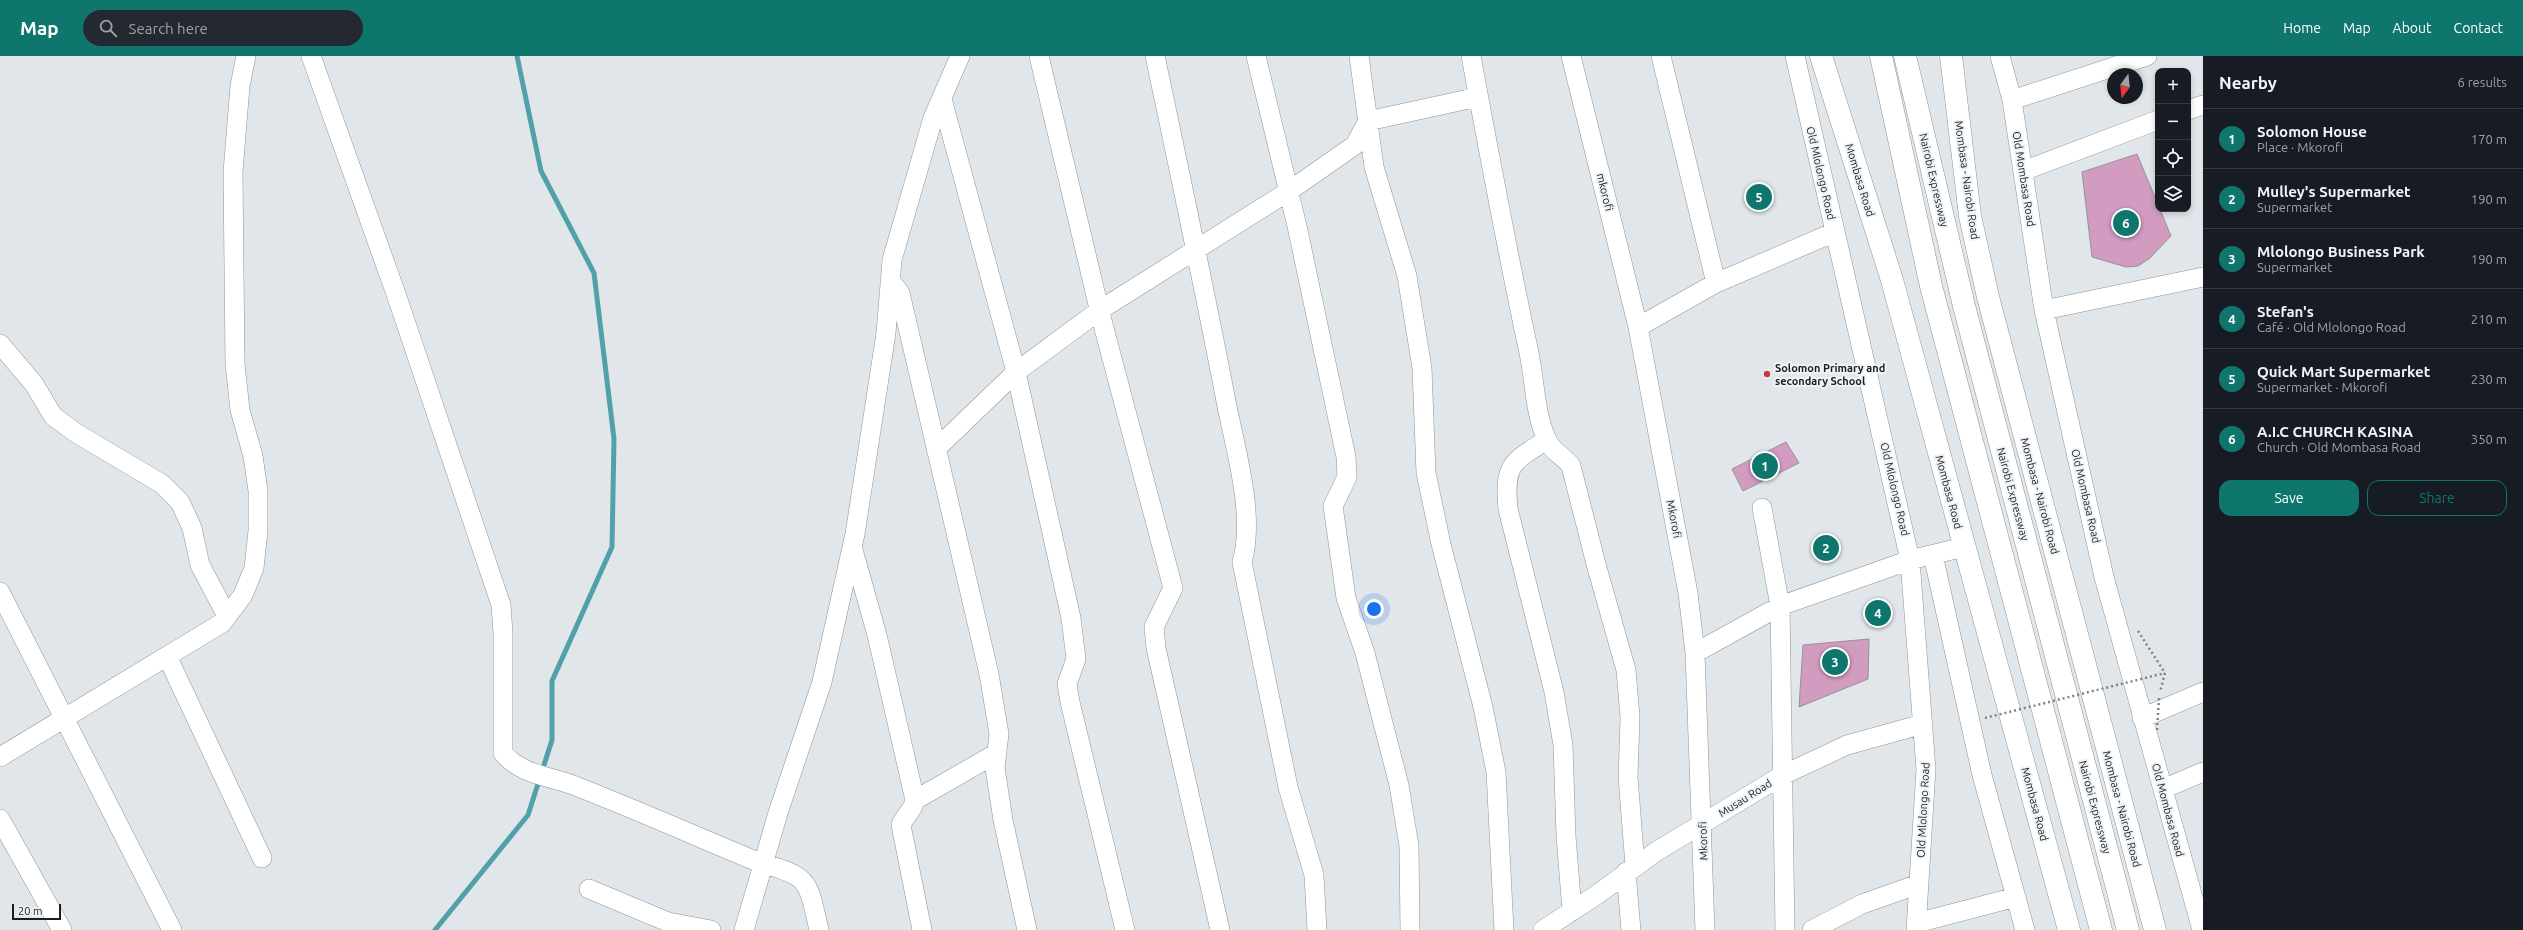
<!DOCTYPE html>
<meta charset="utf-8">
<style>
body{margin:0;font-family:Ubuntu,sans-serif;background:#242831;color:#f1f3f6}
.controls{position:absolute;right:12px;top:12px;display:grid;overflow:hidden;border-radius:8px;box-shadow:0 2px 6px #0003}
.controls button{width:36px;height:36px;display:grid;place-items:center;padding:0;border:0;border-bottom:1px solid #363941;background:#171b24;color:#f1f3f6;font:20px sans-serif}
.compass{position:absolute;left:2107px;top:12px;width:36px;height:36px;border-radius:50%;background:#171b24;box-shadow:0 2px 6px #0003;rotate:195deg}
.scale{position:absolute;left:12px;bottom:10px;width:49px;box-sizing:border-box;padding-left:4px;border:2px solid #1b1d1e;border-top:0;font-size:11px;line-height:14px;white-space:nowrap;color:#1b1d1e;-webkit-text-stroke:3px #eef3f7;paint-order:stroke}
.you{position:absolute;left:1374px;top:553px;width:14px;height:14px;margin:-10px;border:3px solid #fff;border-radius:50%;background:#1a73e8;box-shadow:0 0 0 6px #1a73e833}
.badge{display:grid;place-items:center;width:26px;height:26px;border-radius:50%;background:#0f766e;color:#fff;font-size:13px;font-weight:700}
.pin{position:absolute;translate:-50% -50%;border:2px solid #fff;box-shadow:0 1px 4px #0006}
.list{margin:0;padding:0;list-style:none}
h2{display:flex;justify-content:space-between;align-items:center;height:52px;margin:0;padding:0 16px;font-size:17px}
h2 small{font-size:13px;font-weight:400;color:#9ea1a6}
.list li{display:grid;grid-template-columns:26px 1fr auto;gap:12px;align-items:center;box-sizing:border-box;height:60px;padding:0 16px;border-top:1px solid #363941}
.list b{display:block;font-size:15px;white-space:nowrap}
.list p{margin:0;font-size:13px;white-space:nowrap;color:#9ea1a6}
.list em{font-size:13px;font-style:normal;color:#9ea1a6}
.actions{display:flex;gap:8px;padding:12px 16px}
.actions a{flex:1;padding:9px 0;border:1px solid #0f766e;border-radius:12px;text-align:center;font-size:14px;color:#0f766e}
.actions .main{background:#0f766e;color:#fff}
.icon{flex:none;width:22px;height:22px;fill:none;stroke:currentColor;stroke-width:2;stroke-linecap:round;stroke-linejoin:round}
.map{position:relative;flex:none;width:2203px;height:874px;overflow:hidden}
header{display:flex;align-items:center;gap:24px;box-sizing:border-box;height:56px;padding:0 20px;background:#0f766e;color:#fff}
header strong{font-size:19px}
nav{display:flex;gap:22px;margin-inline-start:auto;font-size:14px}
.search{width:280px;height:36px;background:#242831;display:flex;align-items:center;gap:10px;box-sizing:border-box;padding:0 14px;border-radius:22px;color:#9ea1a6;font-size:15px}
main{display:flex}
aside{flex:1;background:#171b24}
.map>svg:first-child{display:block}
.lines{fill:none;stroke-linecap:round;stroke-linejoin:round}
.stream{stroke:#51a1aa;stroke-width:5}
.building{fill:#d19cc0;stroke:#979295}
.minor-casing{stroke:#8f9497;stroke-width:20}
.highway-casing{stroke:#8f9497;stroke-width:23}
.path{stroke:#7f8285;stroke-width:2.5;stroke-dasharray:2 3;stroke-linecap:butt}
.minor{stroke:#fff;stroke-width:19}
.highway{stroke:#fff;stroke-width:22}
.path-bridge{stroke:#7f8285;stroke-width:2.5;stroke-dasharray:2 3;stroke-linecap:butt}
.poi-dot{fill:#ca3a3d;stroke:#eef3f7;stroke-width:1.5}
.labels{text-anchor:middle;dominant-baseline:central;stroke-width:4;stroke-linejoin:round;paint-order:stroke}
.street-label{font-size:11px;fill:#1b1d1e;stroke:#eef3f7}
.poi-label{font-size:11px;font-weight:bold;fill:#1b1d1e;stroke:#eef3f7;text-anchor:start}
</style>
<header>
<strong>Map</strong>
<div class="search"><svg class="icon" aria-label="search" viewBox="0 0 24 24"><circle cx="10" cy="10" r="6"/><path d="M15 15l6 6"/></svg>Search here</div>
<nav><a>Home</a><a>Map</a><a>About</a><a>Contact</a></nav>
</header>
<main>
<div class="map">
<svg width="2203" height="874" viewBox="0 0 2203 874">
<rect width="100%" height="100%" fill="#e1e6ea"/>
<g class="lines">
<!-- stream -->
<path class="stream" d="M435 874 528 759 552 684V625L612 491 614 383 594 217 541 115 517 0"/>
</g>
<!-- building -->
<path class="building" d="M2137 98 2171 180 2150 202 2138 210 2126 211 2092 201 2082 116Z
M1786 386 1799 407 1743 435 1732 413Z
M1869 583 1868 623 1799 651 1803 589Z"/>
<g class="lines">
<defs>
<path id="minor" d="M311 0 396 238 501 549 503 577V697C520 718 548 720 573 729 637 754 700 782 763 808 812 820 808 828 819 874
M1039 0 1101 261 1173 532 1154 571 1156 592 1220 874
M1155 0C1179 113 1203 226 1225 340 1234 389 1256 458 1242 506L1288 731 1314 819 1317 874
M1256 0 1297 170 1346 401 1347 421 1333 450 1346 542 1365 597 1399 729 1409 790 1410 874
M1359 0 1374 111 1407 220 1422 312 1426 417 1441 488 1483 651 1496 716 1504 874
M1471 0C1489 97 1507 195 1528 292 1535 322 1534 356 1547 384 1552 396 1564 400 1571 410L1596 508 1626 614 1630 661 1628 721 1635 810
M1571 0 1638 271 1688 537 1695 597 1705 874
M1661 0 1716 227
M1795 0 1910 504 1926 713 1916 874
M2000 0 2012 44 2044 254 2104 521 2202 874
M942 43 1016 316 1071 562 1076 603 1067 628 1070 646 1125 874
M2012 44 2147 0
M2188 54 2203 49
M2023 115 2158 64
M890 224 900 237 989 618 999 678 995 712 1003 764 1027 874
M2044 254 2203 221
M1638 271 1716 227 1835 176
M0 288 34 328 53 360 76 377 162 428 180 446 192 472 200 509 227 560
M1547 384C1511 406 1504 409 1508 453L1554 636 1563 689 1566 780 1572 855
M936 393 1016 316 1100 254 1289 135 1355 89 1368 65 1478 41
M1762 452 1780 550 1785 874
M853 494 877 579 915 744C913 755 905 759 901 769L922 874
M1933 499 1982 719 2025 874
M0 536 172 874
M1695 597 1780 550 1910 504 1964 491
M167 600 262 802
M2142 662 2203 636
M0 701 222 567 243 539 254 512 258 475V435L253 400 240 354 235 308 233 116 240 30 246 0
M2163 733 2203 716
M915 744 997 697
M0 763 62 874
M1626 816 1631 874
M589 833 668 866 711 874
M1917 867 2016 841
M744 874 778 757 822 626 855 478 886 277 892 204 933 62 960 0
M1543 874 1595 840 1657 795 1783 719 1847 689 1923 668
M1812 874 1862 848 1919 828"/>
<path id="highway" d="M1821 0 1892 224 2069 874
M1881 0 1931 230 2101 874
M1905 0 1964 250 2128 874
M1951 0 1970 160 1988 241 2155 874"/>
</defs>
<!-- minor casing -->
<use href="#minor" class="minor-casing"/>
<!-- highway casing -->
<use href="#highway" class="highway-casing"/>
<!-- path -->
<path class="path" d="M2138 575 2165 617 2160 636"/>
<!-- minor -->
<use href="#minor" class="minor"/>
<!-- highway -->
<use href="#highway" class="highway"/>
<!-- path-bridge -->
<path class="path-bridge" d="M1985 662 2165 617
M2157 674 2159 642"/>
</g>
<!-- markers -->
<circle class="poi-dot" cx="1767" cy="318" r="4"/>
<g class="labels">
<!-- street labels -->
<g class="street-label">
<text transform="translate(1821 117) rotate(77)">Old Mlolongo Road</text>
<text transform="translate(2024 123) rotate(81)">Old Mombasa Road</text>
<text transform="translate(1860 124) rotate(73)">Mombasa Road</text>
<text transform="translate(1934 124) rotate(77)">Nairobi Expressway</text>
<text transform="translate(1967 124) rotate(82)">Mombasa - Nairobi Road</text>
<text transform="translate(1605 136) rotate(76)">mkorofi</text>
<text transform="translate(1895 433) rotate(77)">Old Mlolongo Road</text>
<text transform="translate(1949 436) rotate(75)">Mombasa Road</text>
<text transform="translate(2013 438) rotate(75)">Nairobi Expressway</text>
<text transform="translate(2040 440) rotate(75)">Mombasa - Nairobi Road</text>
<text transform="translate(2086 440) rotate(77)">Old Mombasa Road</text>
<text transform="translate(1674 463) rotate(79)">Mkorofi</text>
<text transform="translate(1745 742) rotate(-32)">Musau Road</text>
<text transform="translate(2035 748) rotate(75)">Mombasa Road</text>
<text transform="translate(2095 751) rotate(75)">Nairobi Expressway</text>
<text transform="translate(2122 753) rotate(75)">Mombasa - Nairobi Road</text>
<text transform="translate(1923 754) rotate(-87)">Old Mlolongo Road</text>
<text transform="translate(2168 754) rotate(75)">Old Mombasa Road</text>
<text transform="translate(1703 785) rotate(-92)">Mkorofi</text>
</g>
<!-- poi labels -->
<g class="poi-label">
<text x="1775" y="312">Solomon Primary and<tspan x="1775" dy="13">secondary School</tspan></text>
</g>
</g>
</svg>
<div class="controls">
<button>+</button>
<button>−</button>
<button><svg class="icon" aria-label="locate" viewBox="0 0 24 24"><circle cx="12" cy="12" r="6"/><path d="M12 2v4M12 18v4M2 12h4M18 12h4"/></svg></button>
<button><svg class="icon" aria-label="layers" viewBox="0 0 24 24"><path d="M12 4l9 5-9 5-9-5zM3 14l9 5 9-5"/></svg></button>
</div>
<svg class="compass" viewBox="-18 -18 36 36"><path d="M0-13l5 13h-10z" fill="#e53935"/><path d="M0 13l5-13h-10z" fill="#9ea1a6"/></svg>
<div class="scale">20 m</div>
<div class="you"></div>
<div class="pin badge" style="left:1765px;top:410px">1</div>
<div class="pin badge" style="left:1826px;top:492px">2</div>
<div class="pin badge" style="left:1835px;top:606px">3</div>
<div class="pin badge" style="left:1878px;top:557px">4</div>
<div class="pin badge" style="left:1759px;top:141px">5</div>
<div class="pin badge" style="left:2126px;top:167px">6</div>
</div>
<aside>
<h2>Nearby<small>6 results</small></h2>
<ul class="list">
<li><span class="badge">1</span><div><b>Solomon House</b><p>Place · Mkorofi</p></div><em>170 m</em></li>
<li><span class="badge">2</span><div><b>Mulley's Supermarket</b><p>Supermarket</p></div><em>190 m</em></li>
<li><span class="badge">3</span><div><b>Mlolongo Business Park</b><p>Supermarket</p></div><em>190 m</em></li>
<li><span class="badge">4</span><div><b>Stefan's</b><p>Café · Old Mlolongo Road</p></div><em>210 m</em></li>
<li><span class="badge">5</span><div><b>Quick Mart Supermarket</b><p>Supermarket · Mkorofi</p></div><em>230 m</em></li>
<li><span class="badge">6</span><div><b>A.I.C CHURCH KASINA</b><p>Church · Old Mombasa Road</p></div><em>350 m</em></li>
</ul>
<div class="actions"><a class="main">Save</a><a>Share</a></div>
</aside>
</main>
